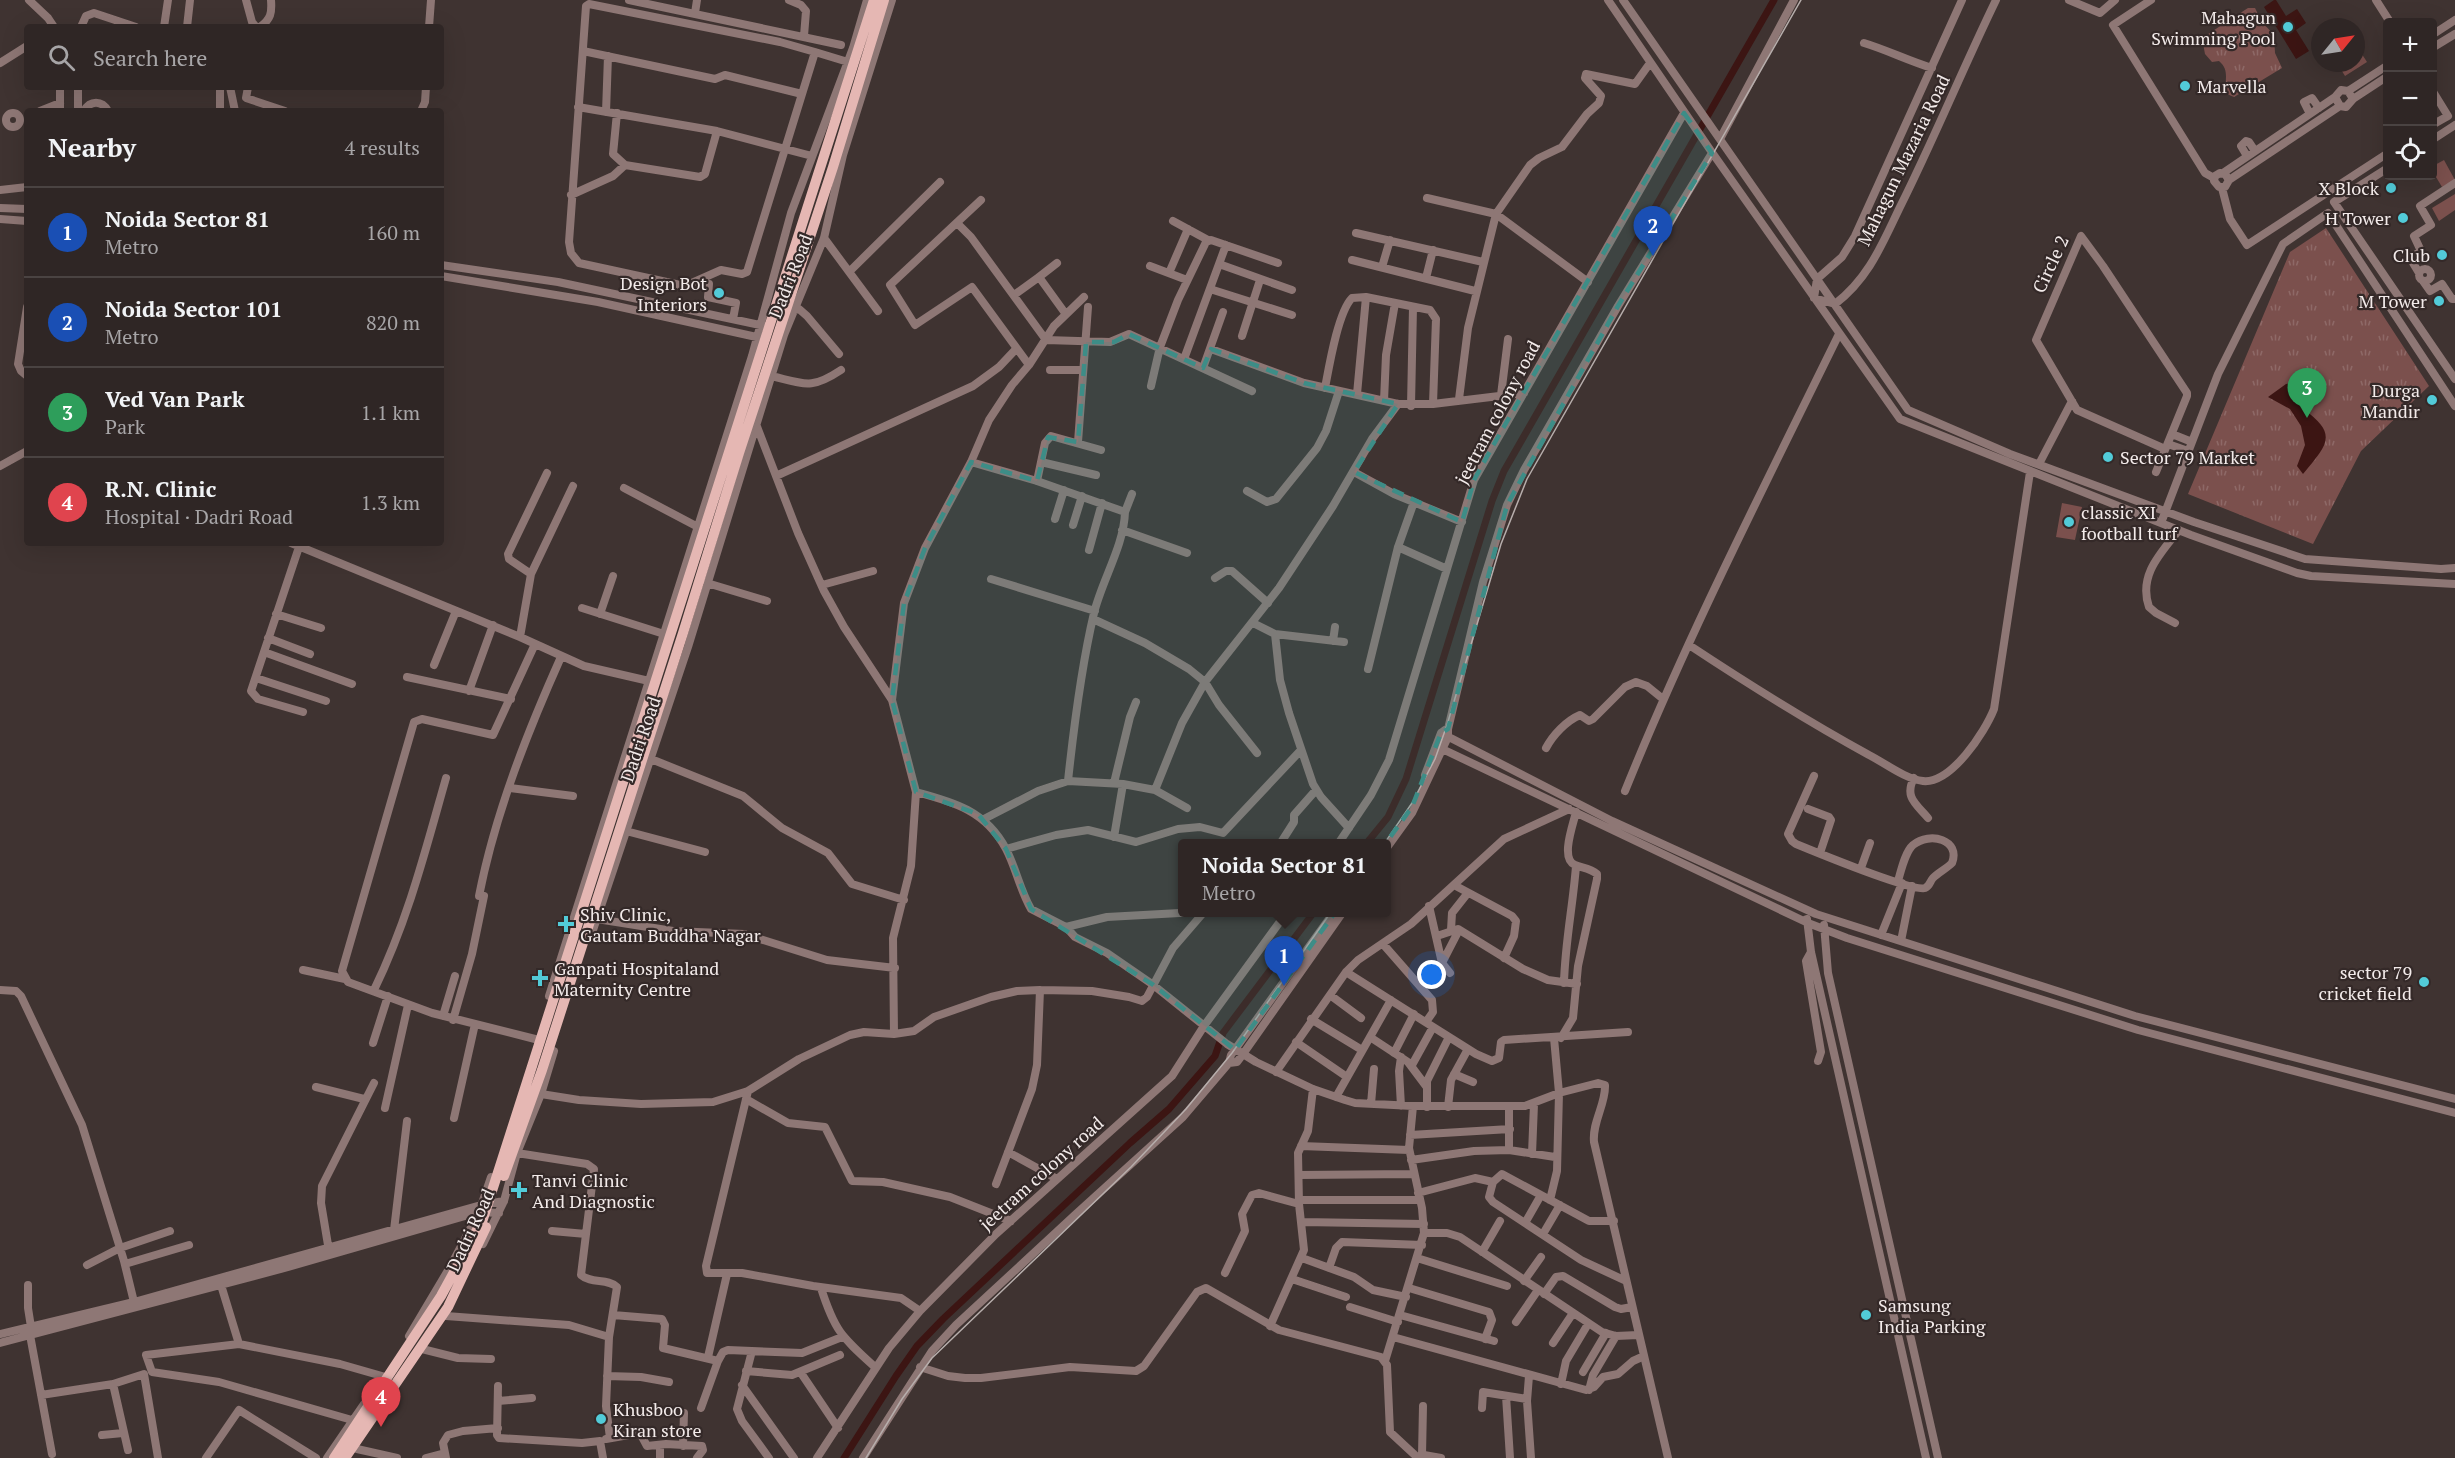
<!DOCTYPE html>
<meta charset="utf-8">
<style>
body{margin:0;font-family:"PT Serif",serif;background:#3b3232;color:#f1f3f6}
.controls{position:absolute;right:18px;top:18px;display:grid;overflow:hidden;border-radius:6px;box-shadow:0 6px 24px #0002}
.controls button{width:54px;height:54px;display:grid;place-items:center;padding:0;border:0;border-bottom:2px solid #4a4342;background:#2f2625;color:#f1f3f6;font:30px sans-serif}
.compass{position:absolute;left:2311px;top:18px;width:54px;height:54px;border-radius:50%;background:#2f2625;box-shadow:0 6px 24px #0002;rotate:60deg}
.you{position:absolute;left:1432px;top:975px;width:21px;height:21px;margin:-15px;border:4px solid #fff;border-radius:50%;background:#1a73e8;box-shadow:0 0 0 9px #1a73e833}
.badge{display:grid;place-items:center;width:39px;height:39px;border-radius:50%;background:#95b2f1;color:#fff;font-size:20px;font-weight:700}
.pin{position:absolute;translate:-50% -50px;filter:drop-shadow(0 2px 3px #0008)}
.pin::after{content:'';position:absolute;top:32px;width:21px;height:18px;background:inherit;clip-path:polygon(0 0,100% 0,50% 100%)}
.popup{position:absolute;left:1178px;top:839px;width:213px;height:78px;box-sizing:border-box;display:grid;place-content:center;border-radius:6px;background:#2f2625;filter:drop-shadow(0 2px 4px #0005);font-size:20px;white-space:nowrap;color:#a7a5a7}
.popup b{font-size:22px;color:#f1f3f6}
.popup::after{content:'';position:absolute;left:50%;top:100%;margin-left:-12px;border:12px solid transparent;border-top-color:#2f2625}
.list{margin:0;padding:0;list-style:none}
h2{display:flex;justify-content:space-between;align-items:center;height:78px;margin:0;padding:0 24px;font-size:26px}
h2 small{font-size:20px;font-weight:400;color:#a7a5a7}
.list li{display:grid;grid-template-columns:39px 1fr auto;gap:18px;align-items:center;box-sizing:border-box;height:90px;padding:0 24px;border-top:2px solid #4a4342}
.list b{display:block;font-size:22px;white-space:nowrap}
.list p{margin:0;font-size:20px;white-space:nowrap;color:#a7a5a7}
.list em{font-size:20px;font-style:normal;color:#a7a5a7}
.icon{flex:none;width:33px;height:33px;fill:none;stroke:currentColor;stroke-width:2;stroke-linecap:round;stroke-linejoin:round}
.map{position:relative;flex:none;width:2455px;height:1458px;overflow:hidden}
.search{position:absolute;background:#2f2625;box-shadow:0 6px 24px #0002;left:24px;top:24px;width:420px;height:66px;display:flex;align-items:center;gap:15px;box-sizing:border-box;padding:0 21px;border-radius:6px;color:#a7a5a7;font-size:22px}
.panel{position:absolute;background:#2f2625;box-shadow:0 6px 24px #0002;left:24px;top:108px;width:420px;height:438px;border-radius:6px}
.map>svg:first-child{display:block}
.grass{fill:url(#grass-tufts)}
.garden{fill:#7b504d}
.water{fill:#3c1513}
.lines{fill:none;stroke-linecap:round;stroke-linejoin:round}
.canal{stroke:#3c1513;stroke-width:7}
.minor{stroke:#8e7775;stroke-width:8}
.rail{stroke:#b7aeac;stroke-width:1.5}
.major-bridge{stroke:#e5b7b3;stroke-width:10}
.marked{fill:#3d8d87;fill-opacity:0.2;stroke:#3d8d87;stroke-width:4.5;stroke-dasharray:12 8;stroke-linejoin:round}
.poi-dot{fill:#52cbd8;stroke:#342928;stroke-width:2}
.labels{text-anchor:middle;dominant-baseline:central;stroke-width:4.5;stroke-linejoin:round;paint-order:stroke}
.poi-label{font-size:18px;fill:#f3ebea;stroke:#342928;text-anchor:end}
.street-label{font-size:18px;fill:#f3ebea;stroke:#342928}
</style>
<div class="map">
<svg width="2455" height="1458" viewBox="0 0 2455 1458">
<defs>
<pattern id="grass-tufts" width="24" height="20" patternUnits="userSpaceOnUse" patternTransform="scale(1.5)"><rect width="24" height="20" fill="#7b504d"/><path d="M3 7l-1-3M5 7V3M7 7l1-3M15 17l-1-3M17 17v-4M19 17l1-3" fill="none" stroke="#8e6967"/></pattern>
</defs>
<rect width="100%" height="100%" fill="#3f3331"/>
<!-- grass -->
<path class="grass" d="M2248 8H2255L2262 22 2274 35 2275 53 2282 68 2234 97 2227 94C2223 81 2231 71 2219 61L2212 62 2205 54 2202 38Z
M2326 228 2429 386 2361 451 2313 544 2188 494 2290 252Z"/>
<!-- garden -->
<path class="garden" d="M2356 45 2367 62 2345 76 2337 63H2356Z
M2444 160 2455 180 2442 187 2433 172V166Z
M2455 194V210L2439 221 2432 208Z
M2062 503 2082 507 2075 540 2056 537Z"/>
<!-- water -->
<path class="water" d="M2274 0H2276L2286 16 2297 9 2306 23 2296 30 2309 51 2296 59 2264 7Z
M2298 382 2303 391V409C2339 434 2327 445 2303 474L2297 466 2305 445 2301 426 2290 409 2268 397 2286 384Z"/>
<g class="lines">
<!-- canal -->
<path class="canal" d="M1366 844 1388 817 1406 779 1492 501 1504 471 1774 0
M844 1458 896 1376 917 1346 943 1319 1130 1143 1169 1109 1215 1056 1223 1033 1314 912"/>
<!-- minor -->
<path class="minor" d="M29 0 48 18 54 27
M246 0 252 22 256 27
M629 0 841 45
M789 0 801 5 806 11 804 36
M1608 0 1711 151 1900 419 2191 535 2297 573 2311 576 2455 584
M1623 0 1908 410 2010 454 2194 522 2305 559 2441 569 2455 568
M1962 0 1855 236 1842 257 1817 279 1814 298 1835 304C1869 278 1882 244 1900 207 1934 139 1963 68 1996 0
M2069 0 2100 13 2115 0
M2151 0 2113 25 2205 173 2214 178
M2376 0 2390 22
M589 4 780 42 815 52 747 272 742 274 721 270 685 286 579 263 571 253 569 242 586 6Z
M695 13 697 0
M81 27 86 16 94 13 136 27
M164 27 168 0
M187 27 190 0
M260 27C271 19 272 13 271 0
M429 27 431 0
M2432 35 2455 20
M1864 43C1887 50 1909 61 1932 68
M2432 48 2455 34
M583 51 715 79 725 75 802 94
M815 52 848 62
M0 63 27 46
M60 87V111
M220 87V111
M230 87 235 111
M248 87 246 98 285 111
M2432 90 2448 116 2432 125
M2348 91 2388 65
M2353 99 2348 91 2341 90 2335 97 2340 106 2346 107 2353 99 2388 76
M578 107 717 131 812 156
M40 111 60 103
M78 111V87
M84 111C90 100 102 100 108 111
M421 111 425 102 426 87
M606 112 608 56
M6 120a7 7 0 1 1 14 0a7 7 0 1 1-14 0Z
M617 113 613 154 625 165 700 177 705 174 717 131
M2310 114 2304 102 2312 98 2319 108
M1720 139 1794 0
M2432 140 2455 125
M2247 156 2241 146 2246 141 2249 142 2255 151
M2388 168 2334 202 2455 379
M2223 173 2335 97
M2229 180 2225 174 2220 173 2215 176 2214 181 2219 187H2225L2229 180 2340 106
M2222 188 2230 219 2247 245 2388 153
M0 190 27 187
M571 195 613 176 625 165
M1427 198 1496 214 1588 282
M981 200 890 285 915 325 972 287 1029 365
M0 208 27 209
M0 219 27 221
M1173 221 1208 240
M957 223 971 237 1046 340 1110 342 1129 334 1252 391
M1356 233 1483 262
M824 238 878 311
M1352 260 1475 291
M1057 263 1039 277 1065 313
M1219 264 1292 290
M441 265 558 282 765 326
M1150 266 1187 280
M1382 267 1390 240
M2419 275a6 6 0 1 1 12 0a6 6 0 1 1-12 0Z
M850 271 940 182
M1169 273 1188 229
M2419 273 2410 258 2421 251 2414 236 2431 225 2420 206 2455 183
M441 276 598 302 761 338
M1426 278 1433 250
M2423 281 2430 291 2442 284 2452 299H2455
M709 284 708 297 736 303 733 319
M1210 289 1292 315
M1014 295 1039 277
M27 307 18 364 21 371 27 376
M792 311 799 309 807 316 839 354
M1242 336 1260 280
M1211 349 1304 383 1398 404H1433L1524 393
M1184 359 1226 245
M1203 368 1223 312
M1050 370H1083
M771 376C805 384 811 390 841 370
M1151 386 1160 347 1178 300 1206 242 1211 240 1278 263
M1325 388C1329 367 1338 312 1352 298L1366 297
M1357 394 1366 297 1430 310 1436 319 1433 404
M1501 395 1508 339
M1459 399 1468 328 1496 214 1530 165 1539 158 1562 147 1587 114 1599 103 1601 96 1585 78 1586 74 1635 84 1650 63
M1384 401 1386 355 1395 303
M1411 406 1413 307
M756 424 798 533 824 591 844 627 892 700 916 792C954 802 986 811 1006 849 1016 868 1020 890 1031 909L1066 927 1075 937 1107 953 1152 984 1227 1044 1256 1062 1313 1089 1345 1100 1355 1103 1413 1106H1525L1559 1093 1598 1083 1605 1085C1606 1104 1592 1122 1594 1142L1668 1458
M2172 434 2192 442
M1078 442 1088 307
M2168 444 2188 451
M971 462 1037 481 1125 512C1124 546 1102 580 1094 613 1081 668 1074 725 1068 781
M1041 462 1096 475
M2039 464 2072 401
M0 466 27 451
M1354 472 1394 494 1462 522
M2156 472 2187 396V393L2103 266 2081 236 2036 340 2077 410 2165 449
M776 476 973 386 999 367 1016 349
M1037 481 1045 443 1051 436 1101 450
M624 488 698 527
M1247 491 1267 502 1276 499 1317 448 1326 431 1339 391
M1125 512 1132 494
M1055 519 1064 490
M2161 523 2218 374 2283 244 2328 213 2455 406
M1073 525 1082 496
M1122 530 1187 553
M291 543 520 637 584 666 649 681
M299 547 251 691 258 699 303 712
M1398 547 1447 569
M1089 550 1102 503
M531 574 573 486
M1215 578 1226 571H1232L1268 603
M991 579 1095 611
M707 583 767 601
M822 585 873 571
M582 608 664 634
M276 614 321 628
M600 614 613 576
M1093 619 1145 643 1189 669 1205 682 1219 705 1257 753
M1253 623 1275 634 1280 680 1289 713 1313 784 1321 797 1349 828
M2175 623 2156 613 2149 607C2138 575 2161 553 2179 530
M1275 634 1344 642
M520 637 531 574 509 559 508 554 547 473
M268 638 310 654
M1333 641 1335 627
M535 644 493 735 422 719 414 722 342 971 348 982 432 1013 535 1039
M1689 645C1748 684 1807 721 1869 755 1885 763 1905 779 1923 781 1951 784 1985 732 1994 709L2030 472
M264 652 352 684
M434 665 456 611
M1368 669 1398 547 1414 502
M407 677 511 699
M256 678 326 701
M469 691 493 625
M892 700 904 603 925 548 971 462 989 420 1012 385 1029 365 1054 326 1084 297
M1441 733 1612 821 1816 914 2135 1016 2455 1099
M1436 746 1808 923 1847 938 2138 1030 2455 1113
M1546 748C1553 735 1566 721 1580 715L1589 721 1593 719 1625 687 1636 682 1647 686 1663 699
M651 759 743 796 782 828 828 853 852 884 904 900
M1425 775 1441 733 1445 730
M1814 776 1788 834 1792 841 1796 844C1813 851 1913 892 1925 888 1930 886 1930 881 1933 878 1939 872 1946 869 1952 863 1961 840 1930 831 1913 845 1905 852 1901 871 1898 881
M1914 778C1904 797 1916 804 1928 818
M1114 783 1130 717 1136 702
M1123 784 1155 790 1187 808
M510 788 573 796
M1155 790 1182 723 1205 682 1279 588 1333 506 1372 439 1398 404
M1625 791C1688 635 1765 485 1839 334
M1808 809 1829 817 1831 820 1820 853
M984 819 1038 791 1068 781 1123 784 1114 837
M626 831 705 852
M1280 844 1294 822V815L1316 790
M1338 844 1371 795 1389 760 1474 480 1684 113
M1006 849 1056 835 1088 830 1136 842 1178 829 1200 827 1223 833 1301 750
M1386 849 1412 813 1448 737V729L1483 582 1507 505 1524 470 1618 306 1712 153
M1861 868 1870 843
M1454 885 1512 916 1516 921 1514 936 1504 958
M1429 906 1442 963 1450 973
M597 919 673 931 744 934 827 960 895 968
M1807 919 1811 952 1926 1458
M1824 925 1828 973 1938 1458
M1066 927 1107 917 1198 912
M1451 930 1452 913 1467 894
M1881 935 1902 883
M591 936 688 647 784 335 824 238 843 155 892 0
M1437 936 1458 929 1523 969 1548 980 1577 984
M1901 941 1912 886
M1383 944 1432 1000 1433 1012 1426 1022
M1811 952 1806 961 1821 1052 1818 1061
M1442 963 1459 930
M303 970 345 979
M1346 972 1476 1054 1492 1061 1499 1058 1501 1042 1504 1040 1628 1032
M1564 983C1565 943 1573 905 1576 866
M0 990 16 991 21 996 82 1125 124 1261 134 1302
M374 990C408 920 425 852 446 778
M1330 995 1361 1018
M549 996 752 356 791 213 853 48 867 0
M443 1016 455 976
M1311 1019 1362 1050
M453 1020 472 954 484 896H479C495 814 527 733 561 657
M894 1034 893 938 911 866 916 792
M1370 1037 1408 1062 1426 1086
M1561 1038 1573 1018 1578 966 1597 879V874C1590 868 1582 868 1575 865 1560 859 1573 825 1576 812
M1296 1042 1347 1077
M373 1043 388 996
M1394 1053 1414 1014
M1229 1063 1237 1062 1243 1054 1343 912
M1412 1065 1433 1027
M1276 1072 1346 972 1358 960 1411 924 1504 839 1569 809
M1454 1074 1473 1082
M316 1087 364 1099
M748 1091 706 1266 707 1273H742L813 1286 901 1298 920 1311
M541 1094 579 1100 641 1104 713 1102 748 1091 799 1059 850 1035 864 1032 894 1034 914 1031 934 1017 991 997 1017 991 1040 990 1092 991 1129 997 1142 1001 1147 997 1173 948 1204 912
M1336 1097 1391 1000
M746 1099 788 1123 825 1127 852 1181 883 1182 950 1197 1011 1221
M1371 1104 1374 1069
M1401 1106 1399 1071 1401 1057
M1427 1107V1081L1449 1037
M1448 1107 1451 1080 1468 1049
M385 1108 408 1005
M454 1118 475 1024
M1410 1135 1510 1129
M1301 1146 1409 1150
M1509 1150 1555 1157
M1008 1152 1057 1179
M517 1153 587 1164 594 1169 581 1275C591 1284 608 1278 617 1287L609 1337 606 1406 610 1438
M1532 1154 1534 1104
M1411 1160 1474 1151 1509 1150V1107
M1299 1175 1413 1174
M996 1184 1032 1089 1037 1065 1040 990
M1418 1193 1475 1178 1493 1182
M1299 1200H1420
M1550 1200 1557 1171 1559 1093 1554 1038
M1614 1221H1589L1502 1174 1493 1182 1489 1197 1493 1202 1581 1260 1626 1281
M1302 1222 1424 1224
M1525 1223 1541 1195
M394 1230 407 1121
M552 1231 586 1234
M1424 1233H1447L1460 1237 1602 1332 1616 1336 1638 1335
M1543 1234 1560 1205
M483 1244 504 1201 517 1153 541 1094 554 1051
M329 1251 321 1203 322 1186 374 1083
M1482 1252 1500 1221
M1302 1258 1354 1277 1373 1290 1406 1297
M1417 1258 1507 1286
M125 1264 189 1245
M87 1265 120 1248 170 1231
M1329 1268 1336 1248 1342 1242 1422 1245
M1225 1273 1245 1231 1242 1214 1252 1195 1259 1193 1299 1204
M1292 1279 1346 1297
M1524 1281 1541 1257
M28 1285V1308L31 1327
M221 1285 239 1344 146 1355 152 1372 219 1382 352 1420
M821 1288C835 1332 842 1337 876 1368
M1409 1288 1489 1312 1492 1320 1485 1339
M1544 1294 1556 1277 1563 1276 1615 1307 1621 1309 1632 1307
M1350 1307 1398 1322
M613 1315 662 1319 665 1325 663 1348 718 1361 723 1352 728 1350 802 1353 842 1337
M1400 1315 1494 1341
M446 1316 569 1325 609 1337
M1516 1322 1538 1290
M1270 1326 1304 1250 1299 1204 1298 1153 1308 1131 1313 1089
M26 1331 30 1335 52 1454
M0 1334 134 1302 481 1205 504 1201
M409 1336 450 1267 479 1212 491 1177
M1393 1337 1586 1390 1594 1387 1603 1377 1618 1374 1633 1361 1644 1356
M0 1343 281 1269 479 1212 499 1213
M1553 1343 1573 1313
M239 1344 340 1364 382 1376
M422 1349 458 1358 491 1359
M752 1351 737 1409 742 1421 769 1458
M708 1357 727 1274
M1385 1361 1424 1233 1422 1208 1409 1148 1413 1106
M920 1367 948 1376 965 1378H981L1070 1367 1136 1371 1144 1366 1197 1292 1206 1288 1279 1330 1381 1357 1387 1365 1390 1432 1418 1458
M746 1371 792 1375 840 1355
M1583 1372 1606 1333
M801 1373 838 1428
M607 1376 641 1377 669 1382
M1529 1376 1527 1401 1531 1458
M113 1384 128 1450
M1561 1384 1566 1361 1588 1324
M742 1385 794 1458
M498 1386 497 1435 499 1438 582 1443 600 1441 603 1458
M1589 1390 1593 1375 1616 1336
M41 1395 113 1384 144 1374 158 1458
M1506 1396 1510 1458
M498 1401 532 1398
M701 1408 718 1361
M1482 1408 1483 1392 1527 1399
M102 1435 123 1433
M606 1439 640 1433 647 1446 666 1444 702 1446 703 1450 697 1458
M660 1445V1458
M683 1446 684 1413
M357 1449 397 1458
M1422 1455 1423 1406
M1418 1457 1424 1455 1441 1458
M206 1458 239 1410 316 1458
M327 1458 364 1404
M426 1458 445 1453
M446 1458 443 1443 448 1435 463 1431 498 1428
M817 1458 889 1348 920 1311 996 1234 1172 1076 1204 1026 1287 912
M863 1458 932 1351 956 1325 1076 1214 1183 1117 1229 1063 1231 1055 1334 912"/>
<!-- rail -->
<path class="rail" d="M1384 844 1412 803 1435 759 1447 725 1501 544 1527 479 1801 0
M866 1458 902 1399 932 1358 1131 1167 1186 1109 1232 1053 1331 912"/>
<!-- major-bridge -->
<path class="major-bridge" d="M504 1176 542 1070 683 633 739 453 833 167 884 0
M334 1458 441 1296 483 1219 874 0
M345 1458 448 1307 486 1227"/>
</g>
<!-- marked area -->
<path class="marked" d="M1684 113 1712 153 1618 306 1507 505 1448 729 1441 733 1412 807 1235 1050 1152 984 1031 909 1006 849 978 814 916 792 892 700 904 603 925 548 971 462 1037 481 1048 437 1078 442 1086 342H1114L1129 334 1203 368 1211 349 1304 383 1398 404 1354 472 1462 522 1474 480 1494 444Z"/>
<!-- markers -->
<g class="poi-dot">
<circle cx="2288" cy="27" r="6"/>
<circle cx="2185" cy="86" r="6"/>
<circle cx="2391" cy="188" r="6"/>
<circle cx="2403" cy="218" r="6"/>
<circle cx="2442" cy="255" r="6"/>
<circle cx="719" cy="293" r="6"/>
<circle cx="2439" cy="301" r="6"/>
<circle cx="2432" cy="400" r="6"/>
<circle cx="2108" cy="457" r="6"/>
<circle cx="2069" cy="522" r="6"/>
<path d="M563 915h6v6h6v6h-6v6h-6v-6h-6v-6h6z"/>
<path d="M537 969h6v6h6v6h-6v6h-6v-6h-6v-6h6z"/>
<circle cx="2424" cy="982" r="6"/>
<path d="M516 1181h6v6h6v6h-6v6h-6v-6h-6v-6h6z"/>
<circle cx="1866" cy="1315" r="6"/>
<circle cx="601" cy="1419" r="6"/>
</g>
<g class="labels">
<!-- poi labels -->
<g class="poi-label">
<text x="2276" y="17">Mahagun<tspan x="2276" dy="21">Swimming Pool</tspan></text>
<text x="2197" y="86" text-anchor="start">Marvella</text>
<text x="2379" y="188">X Block</text>
<text x="2391" y="218">H Tower</text>
<text x="2430" y="255">Club</text>
<text x="707" y="283">Design Bot<tspan x="707" dy="21">Interiors</tspan></text>
<text x="2427" y="301">M Tower</text>
<text x="2420" y="390">Durga<tspan x="2420" dy="21">Mandir</tspan></text>
<text x="2120" y="457" text-anchor="start">Sector 79 Market</text>
<text x="2081" y="512" text-anchor="start">classic XI<tspan x="2081" dy="21">football turf</tspan></text>
<text x="580" y="914" text-anchor="start">Shiv Clinic,<tspan x="580" dy="21">Gautam Buddha Nagar</tspan></text>
<text x="554" y="968" text-anchor="start">Ganpati Hospitaland<tspan x="554" dy="21">Maternity Centre</tspan></text>
<text x="2412" y="972">sector 79<tspan x="2412" dy="21">cricket field</tspan></text>
<text x="532" y="1180" text-anchor="start">Tanvi Clinic<tspan x="532" dy="21">And Diagnostic</tspan></text>
<text x="1878" y="1305" text-anchor="start">Samsung<tspan x="1878" dy="21">India Parking</tspan></text>
<text x="613" y="1409" text-anchor="start">Khusboo<tspan x="613" dy="21">Kiran store</tspan></text>
</g>
<!-- street labels -->
<g class="street-label">
<text transform="translate(1903 160) rotate(-64)">Mahagun Mazaria Road</text>
<text transform="translate(2050 264) rotate(-65)">Circle 2</text>
<text transform="translate(790 276) rotate(-68)">Dadri Road</text>
<text transform="translate(1497 412) rotate(-62)">jeetram colony road</text>
<text transform="translate(640 739) rotate(-71)">Dadri Road</text>
<text transform="translate(1041 1173) rotate(-42)">jeetram colony road</text>
<text transform="translate(470 1230) rotate(-65)">Dadri Road</text>
</g>
</g>
</svg>
<div class="controls">
<button>+</button>
<button>−</button>
<button><svg class="icon" aria-label="locate" viewBox="0 0 24 24"><circle cx="12" cy="12" r="6"/><path d="M12 2v4M12 18v4M2 12h4M18 12h4"/></svg></button>
</div>
<svg class="compass" viewBox="-18 -18 36 36"><path d="M0-13l5 13h-10z" fill="#e53935"/><path d="M0 13l5-13h-10z" fill="#a7a5a7"/></svg>
<div class="you"></div>
<div class="pin badge" style="left:1284px;top:986px;background:#1a4fb4">1</div>
<div class="popup"><b>Noida Sector 81</b>Metro</div>
<div class="pin badge" style="left:1653px;top:256px;background:#1a4fb4">2</div>
<div class="pin badge" style="left:2307px;top:418px;background:#2e9e5b">3</div>
<div class="pin badge" style="left:381px;top:1427px;background:#e0444e">4</div>
<div class="search"><svg class="icon" aria-label="search" viewBox="0 0 24 24"><circle cx="10" cy="10" r="6"/><path d="M15 15l6 6"/></svg>Search here</div>
<section class="panel">
<h2>Nearby<small>4 results</small></h2>
<ul class="list">
<li><span class="badge" style="background:#1a4fb4">1</span><div><b>Noida Sector 81</b><p>Metro</p></div><em>160 m</em></li>
<li><span class="badge" style="background:#1a4fb4">2</span><div><b>Noida Sector 101</b><p>Metro</p></div><em>820 m</em></li>
<li><span class="badge" style="background:#2e9e5b">3</span><div><b>Ved Van Park</b><p>Park</p></div><em>1.1 km</em></li>
<li><span class="badge" style="background:#e0444e">4</span><div><b>R.N. Clinic</b><p>Hospital · Dadri Road</p></div><em>1.3 km</em></li>
</ul>
</section>
</div>
